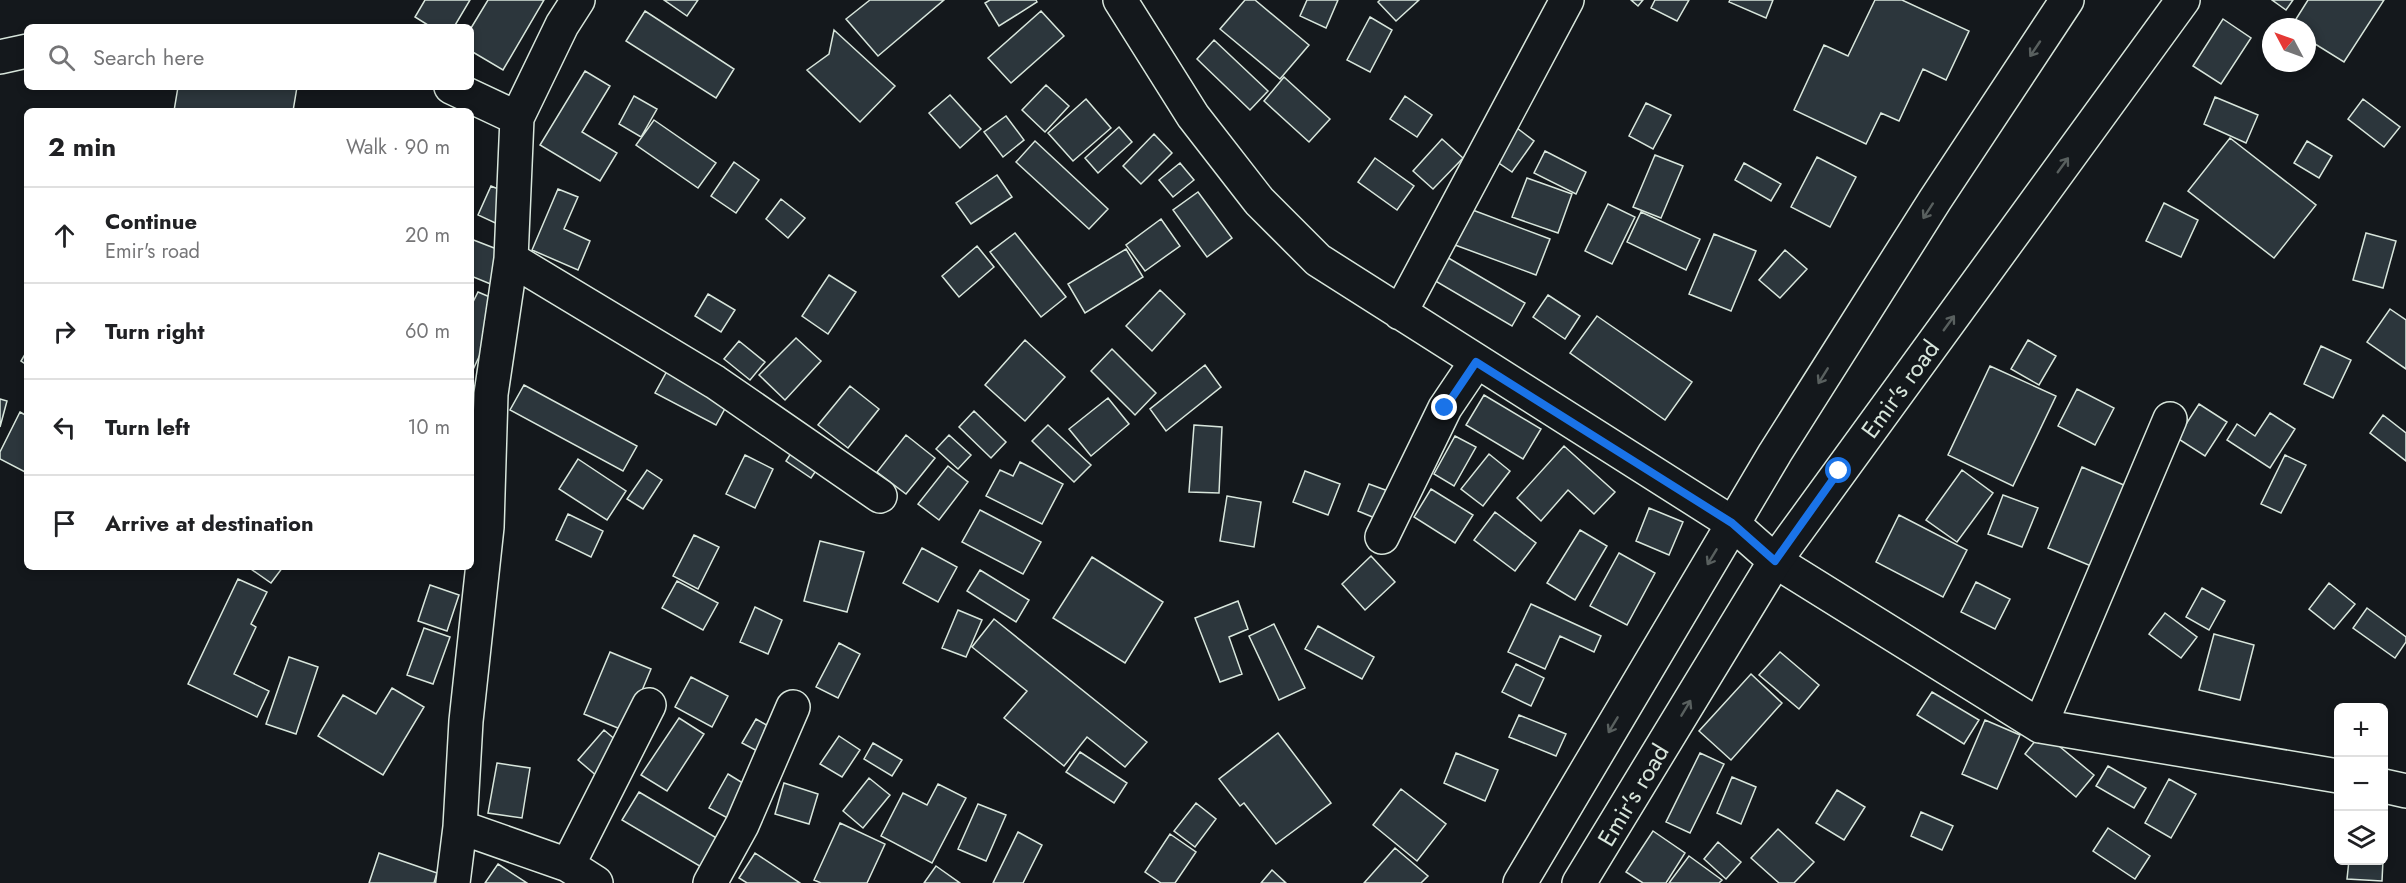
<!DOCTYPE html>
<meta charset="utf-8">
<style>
body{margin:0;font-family:Jost,sans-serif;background:#f6f6f6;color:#202124}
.controls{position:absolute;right:18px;bottom:18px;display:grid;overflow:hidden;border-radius:9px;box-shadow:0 3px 9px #0003}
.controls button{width:54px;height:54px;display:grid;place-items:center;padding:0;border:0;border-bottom:2px solid #e0e0e0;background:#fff;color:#202124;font:30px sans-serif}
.compass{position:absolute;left:2262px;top:18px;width:54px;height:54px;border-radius:50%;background:#fff;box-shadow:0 3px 9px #0003;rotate:311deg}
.stop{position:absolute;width:18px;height:18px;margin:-14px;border:4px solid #1a73e8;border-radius:50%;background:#fff}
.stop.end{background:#1a73e8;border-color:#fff;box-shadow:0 2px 6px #0008}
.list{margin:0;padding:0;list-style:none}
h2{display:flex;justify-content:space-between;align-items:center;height:78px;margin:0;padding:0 24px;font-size:26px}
h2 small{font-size:20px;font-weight:400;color:#757577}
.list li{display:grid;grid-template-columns:39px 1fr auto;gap:18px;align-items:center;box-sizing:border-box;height:96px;padding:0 24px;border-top:2px solid #e0e0e0}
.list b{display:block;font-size:22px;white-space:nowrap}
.list p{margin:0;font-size:20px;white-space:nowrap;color:#757577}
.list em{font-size:20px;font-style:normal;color:#757577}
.icon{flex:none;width:33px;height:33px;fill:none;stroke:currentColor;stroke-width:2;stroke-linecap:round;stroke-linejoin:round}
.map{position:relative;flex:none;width:2406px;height:883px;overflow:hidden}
.search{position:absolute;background:#fff;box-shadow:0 3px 9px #0003;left:24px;top:24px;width:450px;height:66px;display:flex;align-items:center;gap:15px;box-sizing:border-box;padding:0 21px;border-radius:9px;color:#757577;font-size:22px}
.panel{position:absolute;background:#fff;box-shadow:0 3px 9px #0003;left:24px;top:108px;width:450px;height:462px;border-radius:9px}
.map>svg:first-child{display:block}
.building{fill:#2c363c;stroke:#d8e6dc;stroke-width:1.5}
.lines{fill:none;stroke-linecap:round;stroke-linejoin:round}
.street-casing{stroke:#d8e6dc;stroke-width:36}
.secondary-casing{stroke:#d8e6dc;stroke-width:36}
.street{stroke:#14181c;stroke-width:33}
.secondary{stroke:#14181c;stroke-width:33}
.oneway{stroke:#59605f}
.route{stroke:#1a73e8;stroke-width:8}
.labels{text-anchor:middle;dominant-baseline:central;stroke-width:4.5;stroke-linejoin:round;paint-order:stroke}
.street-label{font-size:24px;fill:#d8e6dc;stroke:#14181c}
</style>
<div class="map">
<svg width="2406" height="883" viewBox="0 0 2406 883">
<rect width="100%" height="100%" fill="#14181c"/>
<!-- building -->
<path class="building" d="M425 0H470L454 27H431L415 17Z
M488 0H544L503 70 471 51V28Z
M664 0H698L687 16Z
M870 0H944L878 56 846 19Z
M990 0H1036L1037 2 999 26 985 3Z
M1245 0H1255L1309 45 1280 79 1220 29Z
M1307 0H1338L1326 28 1300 16Z
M1380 0H1419L1396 21 1378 2Z
M1631 0H1643L1638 6Z
M1655 0H1689L1677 21 1651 8Z
M1730 0H1773L1766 18 1729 2Z
M1875 0H1902L1969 31 1946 80 1923 69 1899 121 1881 113 1866 144 1794 110 1824 45 1848 56Z
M2272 0H2293L2286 10Z
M2308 0H2384L2344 62 2307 39V27H2291Z
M645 11 734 69 716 98 626 41Z
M1041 11 1064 36 1011 83 988 58Z
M1370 17 1392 30 1370 72 1347 60Z
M2223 19 2251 38 2221 84 2193 66Z
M834 30 895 86 860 122 807 70 829 54Z
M1214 40 1268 91 1250 110 1197 59Z
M585 71 610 86 582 132 617 153 600 181 540 145Z
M1284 77 1330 119 1309 142 1264 101Z
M1046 85 1069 106 1045 132 1022 110Z
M178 87H297L293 111H174Z
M950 95 981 129 960 148 929 113Z
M634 96 657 109 641 137 619 124Z
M1405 96 1432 115 1417 137 1390 119Z
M2215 97 2258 115 2246 143 2204 124Z
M1086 99 1111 128 1073 161 1048 133Z
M2363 99 2400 127 2384 147 2348 119Z
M1646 103 1671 115 1653 149 1629 136Z
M1006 116 1024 140 1003 157 984 132Z
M654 120 716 163 698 188 636 145Z
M1513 125 1534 141 1512 172 1490 157Z
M1119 127 1132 142 1098 173 1085 158Z
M1154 134 1172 153 1141 184 1123 166Z
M2230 138 2316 205 2274 258 2188 191Z
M1442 139 1463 158 1433 189 1413 171Z
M1035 141 1108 209 1089 229 1016 162Z
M2307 141 2332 156 2319 178 2294 163Z
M1545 151 1586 172 1576 194 1534 173Z
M1655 155 1683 166 1661 218 1633 207Z
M1817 157 1856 177 1830 227 1791 207Z
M1375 158 1414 186 1397 210 1358 182Z
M734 162 759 180 736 213 711 196Z
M1180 163 1194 180 1173 197 1159 180Z
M1744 163 1781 184 1771 201 1735 180Z
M997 175 1012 197 971 224 956 203Z
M1527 178 1572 194 1558 233 1512 217Z
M491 186 517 197 504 227 478 215Z
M558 189 578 197 564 229 590 241 578 270 532 250Z
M1198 192 1232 238 1207 257 1173 210Z
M781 199 805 218 788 238 766 219Z
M2164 203 2198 220 2181 257 2146 241Z
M1608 204 1635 217 1612 264 1585 251Z
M1462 206 1550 239 1536 275 1447 242Z
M1641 212 1700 239 1686 270 1627 242Z
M1161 219 1180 246 1145 271 1126 245Z
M1015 233 1066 297 1041 317 990 252Z
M2366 233 2396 241 2383 288 2353 280Z
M1714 234 1756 251 1731 311 1689 294Z
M471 239 507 253 493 285 471 276Z
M977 246 994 267 959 297 942 276Z
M1126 249 1143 277 1085 313 1068 284Z
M1785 250 1807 269 1780 298 1759 280Z
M1445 256 1525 303 1512 326 1432 279Z
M829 275 856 292 828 334 802 316Z
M1160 290 1185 314 1152 351 1126 326Z
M478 292 504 303 471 374V306Z
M708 294 735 310 721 332 695 316Z
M1548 295 1580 316 1565 339 1533 317Z
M2390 309 2406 320V369L2367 342Z
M1597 316 1692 382 1665 420 1570 353Z
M796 338 821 361 785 400 759 375Z
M1025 340 1065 377 1025 421 985 385Z
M2028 340 2056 356 2039 385 2011 369Z
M739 341 765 362 750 380 724 359Z
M2321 346 2351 360 2333 398 2304 384Z
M1112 349 1156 393 1135 415 1091 371Z
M27 351V365L21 361Z
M1205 365 1221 387 1166 431 1150 409Z
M1990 366 2056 396 2013 486 1948 455Z
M667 371 728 403 716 425 655 393Z
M524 385 637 446 623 471 510 410Z
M850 386 879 409 848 448 818 425Z
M2077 389 2114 408 2095 445 2058 426Z
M1484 395 1541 429 1523 459 1466 425Z
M1108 398 1129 424 1091 456 1069 429Z
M0 399 7 401 0 427Z
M2199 404 2227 422 2205 456 2177 438Z
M974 411 1006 442 991 458 959 427Z
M20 412 27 416V473L0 459V452Z
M2270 413 2295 429 2270 468 2227 440 2237 424 2255 436Z
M2383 415 2406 433V461L2370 433Z
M1048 425 1091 465 1074 482 1032 441Z
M1194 425 1222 427 1219 493 1189 492Z
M906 435 935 458 906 494 877 472Z
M949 435 971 455 958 469 936 449Z
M1455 436 1476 447 1454 486 1434 474Z
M798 442 824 459 811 478 786 461Z
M1564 446 1615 492 1594 514 1568 490 1541 521 1517 498Z
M1489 454 1510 471 1483 506 1461 489Z
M745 455 773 469 755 508 726 494Z
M2285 455 2306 465 2281 513 2261 504Z
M578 459 626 491 607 520 559 489Z
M1020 462 1063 484 1042 524 986 496 1000 470 1013 476Z
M948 466 968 482 939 520 918 504Z
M2082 467 2126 486 2091 566 2048 548Z
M647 470 662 480 643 509 627 499Z
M1962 470 1993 493 1957 542 1926 520Z
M1305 471 1340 484 1328 515 1293 502Z
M1369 484 1399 495 1387 523 1358 511Z
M1431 489 1473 515 1455 543 1414 517Z
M2003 495 2038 508 2022 547 1988 534Z
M1227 496 1261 502 1254 547 1220 541Z
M1649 508 1683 522 1669 555 1636 541Z
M980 510 1041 542 1023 574 962 542Z
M1495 512 1536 543 1515 571 1474 540Z
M568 514 603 531 591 557 556 540Z
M1899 515 1967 550 1943 597 1876 562Z
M1580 530 1607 546 1575 600 1547 583Z
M694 535 719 547 698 589 673 576Z
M820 541 864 552 847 612 804 601Z
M922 548 957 567 938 602 903 583Z
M1619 553 1655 573 1627 625 1590 606Z
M1371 556 1395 582 1365 610 1342 584Z
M1092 557 1163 602 1125 663 1053 618Z
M248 567H283L271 583Z
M980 570 1029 600 1016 622 967 591Z
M238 579 267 592 251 624 256 627 234 674 269 691 257 717 188 684Z
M677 581 718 603 703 630 662 608Z
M1976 582 2010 599 1995 629 1961 612Z
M2329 583 2355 604 2334 629 2309 609Z
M430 585 459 595 447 631 418 621Z
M2202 588 2225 601 2209 630 2186 617Z
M1238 601 1248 629 1229 637 1242 674 1220 682 1195 618Z
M1531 604 1601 636 1594 652 1560 636 1545 669 1508 652Z
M755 607 782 620 768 654 740 642Z
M2367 608 2406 637V642L2395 658 2353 628Z
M958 610 982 620 966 657 942 648Z
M2165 613 2197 637 2181 658 2149 634Z
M994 619 1147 742 1125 767 1087 737 1064 766 1004 718 1027 691 972 647Z
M1274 624 1305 688 1279 700 1249 636Z
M1318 626 1374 657 1362 679 1305 649Z
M424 628 450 637 433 684 407 675Z
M2214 634 2254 645 2240 700 2199 690Z
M839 643 860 654 838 698 816 687Z
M610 652 651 669 625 731 584 714Z
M1780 652 1819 685 1799 709 1759 675Z
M289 657 318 667 296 734 266 724Z
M1516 664 1544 678 1531 706 1502 692Z
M1751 674 1782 703 1731 760 1699 731Z
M691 677 728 696 712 727 675 707Z
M392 688 424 707 383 775 318 736 343 695 376 714Z
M1932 692 1979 720 1964 744 1917 715Z
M1519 715 1566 734 1556 756 1509 737Z
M679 718 704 734 667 791 641 775Z
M756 719 775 730 761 753 742 743Z
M1985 720 2020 735 1997 789 1962 774Z
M604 730 624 747 598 777 578 760Z
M2042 732 2094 775 2076 797 2025 754Z
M1278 733 1331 803 1276 844 1244 803 1240 806 1219 779Z
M839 736 860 750 842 777 820 764Z
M873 743 902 760 892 776 864 759Z
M1080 752 1127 783 1114 803 1066 772Z
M1456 753 1498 770 1485 801 1444 783Z
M1700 753 1724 764 1690 833 1666 822Z
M497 763 530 768 522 818 488 813Z
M2108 766 2146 788 2134 808 2096 786Z
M728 774 751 788 733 821 709 808Z
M1732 777 1756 787 1741 824 1717 813Z
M869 778 890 795 863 828 843 811Z
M2169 779 2196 794 2171 838 2145 823Z
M784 783 818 794 809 824 775 814Z
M938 784 966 798 932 863 881 836 903 793 927 805Z
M1401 789 1446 824 1417 861 1373 825Z
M1837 790 1865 807 1844 840 1816 823Z
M639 792 725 843 708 871 622 820Z
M1196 803 1216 819 1195 847 1174 831Z
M978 804 1006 815 986 861 958 849Z
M1921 812 1953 826 1942 850 1911 836Z
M2384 820 2386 821 2384 853Z
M840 823 885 844 867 883H821L814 880Z
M2108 828 2150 856 2135 879 2093 851Z
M1778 829 1814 862 1794 883H1779L1751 858Z
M1653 831 1685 853 1666 883H1643L1626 872Z
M1018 832 1042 845 1023 883H993Z
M1170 834 1196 852 1175 883H1161L1145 872Z
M1718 842 1741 862 1726 879 1704 859Z
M1395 848 1428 876 1421 883H1364Z
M379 853 437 873 434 883H369Z
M755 853 800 883H747L739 878Z
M1689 856 1722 880 1719 883H1669Z
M2349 860H2383L2382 881 2347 879Z
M498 864 527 883H485Z
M936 866 960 883H924Z
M1272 870 1286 883H1261Z"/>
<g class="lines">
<defs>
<path id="street" d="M1120 0 1193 116 1259 201 1318 260 1732 523 1775 561 2040 726 2338 776
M0 57 27 51
M451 87 517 118
M511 259 715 382 880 496
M1400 313 1567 0
M1382 537 1445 408 1476 362
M2040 726 2170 419
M2384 786 2406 791
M460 827 568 865 596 883
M568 865 649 705
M453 883 460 827 466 721 487 527 491 394 511 259 517 118 562 25 578 0
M710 883 742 825 793 707"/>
<path id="secondary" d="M1520 883 1775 453 1935 200 2067 0
M1579 883 1775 561 2183 0"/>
</defs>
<!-- street casing -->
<use href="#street" class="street-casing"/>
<!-- secondary casing -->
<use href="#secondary" class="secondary-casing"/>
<!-- street -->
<use href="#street" class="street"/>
<!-- secondary -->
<use href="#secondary" class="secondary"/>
</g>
<!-- one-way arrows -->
<defs><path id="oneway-shaft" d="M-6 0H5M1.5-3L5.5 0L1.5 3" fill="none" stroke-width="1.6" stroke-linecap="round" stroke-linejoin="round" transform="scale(1.5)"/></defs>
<g class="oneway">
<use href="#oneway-shaft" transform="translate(2035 49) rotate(124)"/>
<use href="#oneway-shaft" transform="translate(2063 165) rotate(-54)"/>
<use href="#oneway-shaft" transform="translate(1928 211) rotate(123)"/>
<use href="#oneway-shaft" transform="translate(1949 323) rotate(-54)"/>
<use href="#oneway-shaft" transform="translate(1823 376) rotate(122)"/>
<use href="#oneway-shaft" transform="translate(1712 557) rotate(121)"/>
<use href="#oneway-shaft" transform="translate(1686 708) rotate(-59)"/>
<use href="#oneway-shaft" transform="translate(1613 725) rotate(121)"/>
</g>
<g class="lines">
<!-- route -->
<path class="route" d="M1445 408 1476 362 1732 523 1775 561 1839 471"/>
</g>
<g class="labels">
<!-- street labels -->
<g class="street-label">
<text transform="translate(1900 389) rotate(-54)">Emir's road</text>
<text transform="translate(1633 795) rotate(-59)">Emir's road</text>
</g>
</g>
</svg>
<div class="controls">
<button>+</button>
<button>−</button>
<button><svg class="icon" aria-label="layers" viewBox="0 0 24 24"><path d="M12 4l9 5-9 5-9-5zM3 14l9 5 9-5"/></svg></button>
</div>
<svg class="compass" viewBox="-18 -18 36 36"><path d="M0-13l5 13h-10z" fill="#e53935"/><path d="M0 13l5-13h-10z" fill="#757577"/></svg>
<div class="stop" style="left:1839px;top:471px"></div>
<div class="stop end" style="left:1445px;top:408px"></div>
<div class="search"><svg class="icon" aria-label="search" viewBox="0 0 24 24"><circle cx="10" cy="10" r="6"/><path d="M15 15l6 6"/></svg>Search here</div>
<section class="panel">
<h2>2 min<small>Walk · 90 m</small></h2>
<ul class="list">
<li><svg class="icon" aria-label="ahead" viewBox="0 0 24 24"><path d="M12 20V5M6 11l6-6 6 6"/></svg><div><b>Continue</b><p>Emir's road</p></div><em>20 m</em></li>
<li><svg class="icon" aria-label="right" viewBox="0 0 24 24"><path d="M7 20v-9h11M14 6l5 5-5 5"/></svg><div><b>Turn right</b></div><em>60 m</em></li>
<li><svg class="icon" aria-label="left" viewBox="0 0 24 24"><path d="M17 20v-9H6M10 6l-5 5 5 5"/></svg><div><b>Turn left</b></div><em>10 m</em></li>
<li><svg class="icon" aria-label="arrive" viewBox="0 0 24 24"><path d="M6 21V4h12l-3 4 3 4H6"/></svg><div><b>Arrive at destination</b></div></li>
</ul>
</section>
</div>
